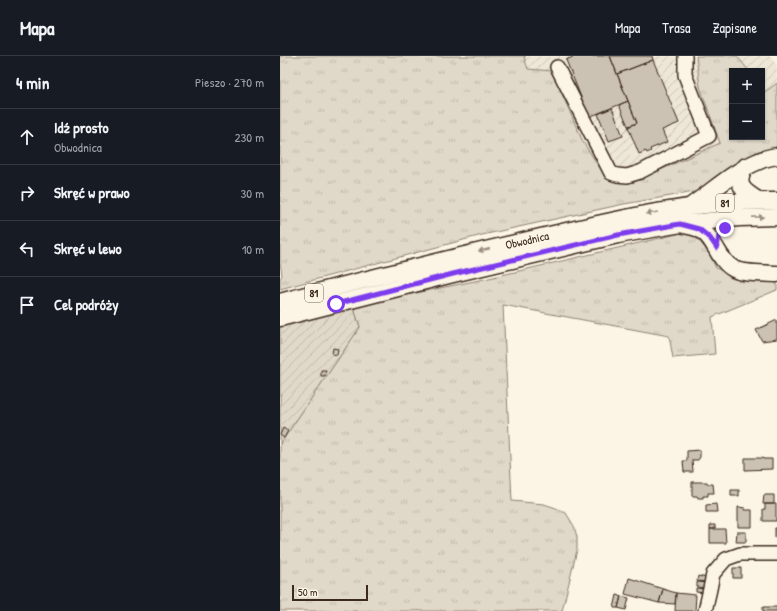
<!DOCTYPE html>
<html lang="pl">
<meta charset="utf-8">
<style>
body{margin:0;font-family:"Patrick Hand",sans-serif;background:#242831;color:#f1f3f6}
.controls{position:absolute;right:12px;top:12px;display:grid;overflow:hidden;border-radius:0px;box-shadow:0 1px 3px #0004}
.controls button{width:36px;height:36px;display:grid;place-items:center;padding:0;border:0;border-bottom:1px solid #363941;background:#171b24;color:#f1f3f6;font:20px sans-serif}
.scale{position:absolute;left:12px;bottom:10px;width:76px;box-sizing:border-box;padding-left:4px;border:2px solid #3b2a1e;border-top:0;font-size:11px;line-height:14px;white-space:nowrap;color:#3b2a1e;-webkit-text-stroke:3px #fcf5e5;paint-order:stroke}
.stop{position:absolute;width:12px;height:12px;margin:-9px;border:3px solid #7c3aed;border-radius:50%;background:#fff}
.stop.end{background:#7c3aed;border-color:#fff;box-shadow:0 1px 4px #0008}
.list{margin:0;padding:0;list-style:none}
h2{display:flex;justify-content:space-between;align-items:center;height:52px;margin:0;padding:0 16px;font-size:17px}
h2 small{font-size:13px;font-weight:400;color:#9ea1a6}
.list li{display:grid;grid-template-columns:26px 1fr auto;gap:12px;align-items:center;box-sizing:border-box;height:56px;padding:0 16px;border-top:1px solid #363941}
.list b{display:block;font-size:15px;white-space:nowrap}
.list p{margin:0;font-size:13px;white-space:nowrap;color:#9ea1a6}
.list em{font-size:13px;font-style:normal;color:#9ea1a6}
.icon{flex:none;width:22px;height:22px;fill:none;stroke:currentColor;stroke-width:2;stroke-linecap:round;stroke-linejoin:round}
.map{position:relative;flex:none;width:497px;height:555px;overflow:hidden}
header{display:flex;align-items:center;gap:24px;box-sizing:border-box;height:56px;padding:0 20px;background:#171b24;border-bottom:1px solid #363941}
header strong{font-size:19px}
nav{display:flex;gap:22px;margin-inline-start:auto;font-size:14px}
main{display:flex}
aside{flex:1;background:#171b24}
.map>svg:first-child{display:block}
.industrial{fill:url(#industrial-furrows)}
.grass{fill:url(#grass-tufts);stroke:#8e8173}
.garden{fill:url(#garden-furrows);stroke:#8e8173}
.building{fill:#ccc2b3;stroke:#3b2a1e}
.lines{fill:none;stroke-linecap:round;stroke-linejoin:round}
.minor-casing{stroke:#3b2a1e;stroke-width:16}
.major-casing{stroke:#3b2a1e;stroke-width:19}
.minor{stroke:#fcf5e5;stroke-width:13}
.major{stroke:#fcf5e5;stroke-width:16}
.oneway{fill:#9c9082}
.route{stroke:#7c3aed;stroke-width:5}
.labels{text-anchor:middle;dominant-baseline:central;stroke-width:3;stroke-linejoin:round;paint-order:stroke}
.shield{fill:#fcf5e5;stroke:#75675a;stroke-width:1}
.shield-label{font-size:11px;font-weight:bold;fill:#3b2a1e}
.street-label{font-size:12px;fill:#3b2a1e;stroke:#fcf5e5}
</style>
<header>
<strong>Mapa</strong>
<nav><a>Mapa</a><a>Trasa</a><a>Zapisane</a></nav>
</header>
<main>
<aside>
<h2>4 min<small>Pieszo · 270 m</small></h2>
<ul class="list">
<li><svg class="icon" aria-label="ahead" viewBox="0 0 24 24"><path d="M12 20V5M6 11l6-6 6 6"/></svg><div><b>Idź prosto</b><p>Obwodnica</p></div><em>230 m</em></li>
<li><svg class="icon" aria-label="right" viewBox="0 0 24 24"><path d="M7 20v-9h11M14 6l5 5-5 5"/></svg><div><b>Skręć w prawo</b></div><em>30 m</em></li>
<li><svg class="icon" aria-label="left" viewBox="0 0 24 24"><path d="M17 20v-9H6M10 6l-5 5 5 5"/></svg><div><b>Skręć w lewo</b></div><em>10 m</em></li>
<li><svg class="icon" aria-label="arrive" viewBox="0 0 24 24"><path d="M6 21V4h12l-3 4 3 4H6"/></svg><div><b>Cel podróży</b></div></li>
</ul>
</aside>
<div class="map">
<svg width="497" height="555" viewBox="0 0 497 555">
<defs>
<pattern id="industrial-furrows" width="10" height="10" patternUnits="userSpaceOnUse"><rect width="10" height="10" fill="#eee6d6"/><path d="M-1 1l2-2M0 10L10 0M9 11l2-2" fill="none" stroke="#cdc5b7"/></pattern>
<pattern id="grass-tufts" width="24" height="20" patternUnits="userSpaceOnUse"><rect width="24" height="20" fill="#e0d8c8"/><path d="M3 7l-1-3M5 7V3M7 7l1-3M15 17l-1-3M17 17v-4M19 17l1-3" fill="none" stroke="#c1baab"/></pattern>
<pattern id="garden-furrows" width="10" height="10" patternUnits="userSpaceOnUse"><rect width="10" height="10" fill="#e0d8c8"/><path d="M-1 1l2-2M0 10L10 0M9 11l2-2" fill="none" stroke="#c1baab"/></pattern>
</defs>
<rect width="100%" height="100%" fill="#fcf5e5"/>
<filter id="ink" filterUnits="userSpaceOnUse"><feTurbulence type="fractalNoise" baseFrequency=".025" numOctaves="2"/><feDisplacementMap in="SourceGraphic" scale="8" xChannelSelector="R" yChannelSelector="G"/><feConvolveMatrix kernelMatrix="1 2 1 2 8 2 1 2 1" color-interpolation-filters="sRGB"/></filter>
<g filter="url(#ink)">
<!-- industrial -->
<path class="industrial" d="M246 0H416L420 31 440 87 354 126 331 125 318 109 303 86 272 15 248 13 244 1Z
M457 0H490L497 9V27L485 36 482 33V15H469Z"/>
<!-- grass -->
<path class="grass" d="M0 0H246L244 1 248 13 272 15 303 86 318 109 331 125 354 126 440 87 420 31 416 0H457L469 15H452V81H482V33L485 36 497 27V93L456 108 420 135 344 148 202 179 0 233V223L2 219 0 207Z
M406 176 418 181 425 189 436 212 453 220 497 225V234L432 261 435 298 393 302 389 280 223 249 232 445 264 448 276 452 286 457 294 470 297 481V494L282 555H0V388L80 271 73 250 209 222Z"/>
<!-- garden -->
<path class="garden" d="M73 250 80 271 0 388V271Z"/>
<!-- building -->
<path class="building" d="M295 0H330L348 45 309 61 286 4Z
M330 0H372L373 4 337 18Z
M373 4 399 67 382 74 387 86 370 93 371 95 367 97 366 95 359 98 348 71 357 67 337 18Z
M348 45 357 67 348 70 339 49Z
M332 52 343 80 329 85 318 58Z
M497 264V283L482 285 476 274Z
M53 292 58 293 57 299 52 298Z
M41 314H46L45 320H41Z
M3 372 8 375 4 382 0 379Z
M420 394V401L418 404H412L413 416H404L403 405H407V395Z
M465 402H483V403H492V413L465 414Z
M412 426H427L428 428H433L434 437H428V440H423V442H418L417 440H412Z
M451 434H459V440H451Z
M484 439H494V448H483Z
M436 448 437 456H426V449Z
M485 448H496V465H483V453H485Z
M458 451 465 452 464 454H472V471H458Z
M430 469H435V473H430Z
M495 472H497V482H495Z
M430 473H445L446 487H430Z
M457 476H466V486H456Z
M453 512H461V522H453Z
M418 520 427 522V526L417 525Z
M349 522 383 533 379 547 345 538Z
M417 526 427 527 426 532 417 531Z
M416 532 426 533 425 537 416 536Z
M383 533 396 537 395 548 379 547Z
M396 537 416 539 415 555H395Z
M337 539 341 540 338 552H334Z
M341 540 349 542 346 554 338 552Z
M483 551H497V555H483Z"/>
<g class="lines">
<defs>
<path id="minor" d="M277 11 331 117 337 119 347 120 360 116 429 80 405 19V0
M425 555 430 533 433 518 446 503 460 498H497"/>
<path id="major" d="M466 110C454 129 463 135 478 144
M412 149C434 134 454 115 479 105 485 102 491 101 497 100
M404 169C409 170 415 171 419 173 436 182 437 204 454 213 463 218 485 217 497 218
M0 246C84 223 168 203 252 183 333 164 414 144 497 145
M0 262 173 218 338 179 401 168 459 162 497 161"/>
</defs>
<!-- minor casing -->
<use href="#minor" class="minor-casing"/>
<!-- major casing -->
<use href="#major" class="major-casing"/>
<!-- minor -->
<use href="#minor" class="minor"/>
<!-- major -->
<use href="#major" class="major"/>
</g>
<!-- one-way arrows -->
<defs><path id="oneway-solid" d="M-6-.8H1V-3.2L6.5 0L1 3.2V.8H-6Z"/></defs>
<g class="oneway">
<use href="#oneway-solid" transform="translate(372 157) rotate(170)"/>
<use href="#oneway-solid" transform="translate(478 161) rotate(-1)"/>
<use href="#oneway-solid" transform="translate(204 194) rotate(167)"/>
</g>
</g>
<g class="lines" filter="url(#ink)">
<!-- route -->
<path class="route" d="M56 248 173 218 338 179 400 168 419 173 430 182 437 192 439 180 445 172"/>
</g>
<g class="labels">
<!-- shield labels -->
<g class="shield">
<rect x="436" y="138" width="18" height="18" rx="3"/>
<rect x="25" y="228" width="18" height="18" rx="3"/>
</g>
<g class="shield-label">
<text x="445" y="147">81</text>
<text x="34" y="237">81</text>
</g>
<!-- street labels -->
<g class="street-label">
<text transform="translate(247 184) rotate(-13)">Obwodnica</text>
</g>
</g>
</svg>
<div class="controls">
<button>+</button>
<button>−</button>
</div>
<div class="scale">50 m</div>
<div class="stop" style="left:56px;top:248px"></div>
<div class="stop end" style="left:445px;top:172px"></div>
</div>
</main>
